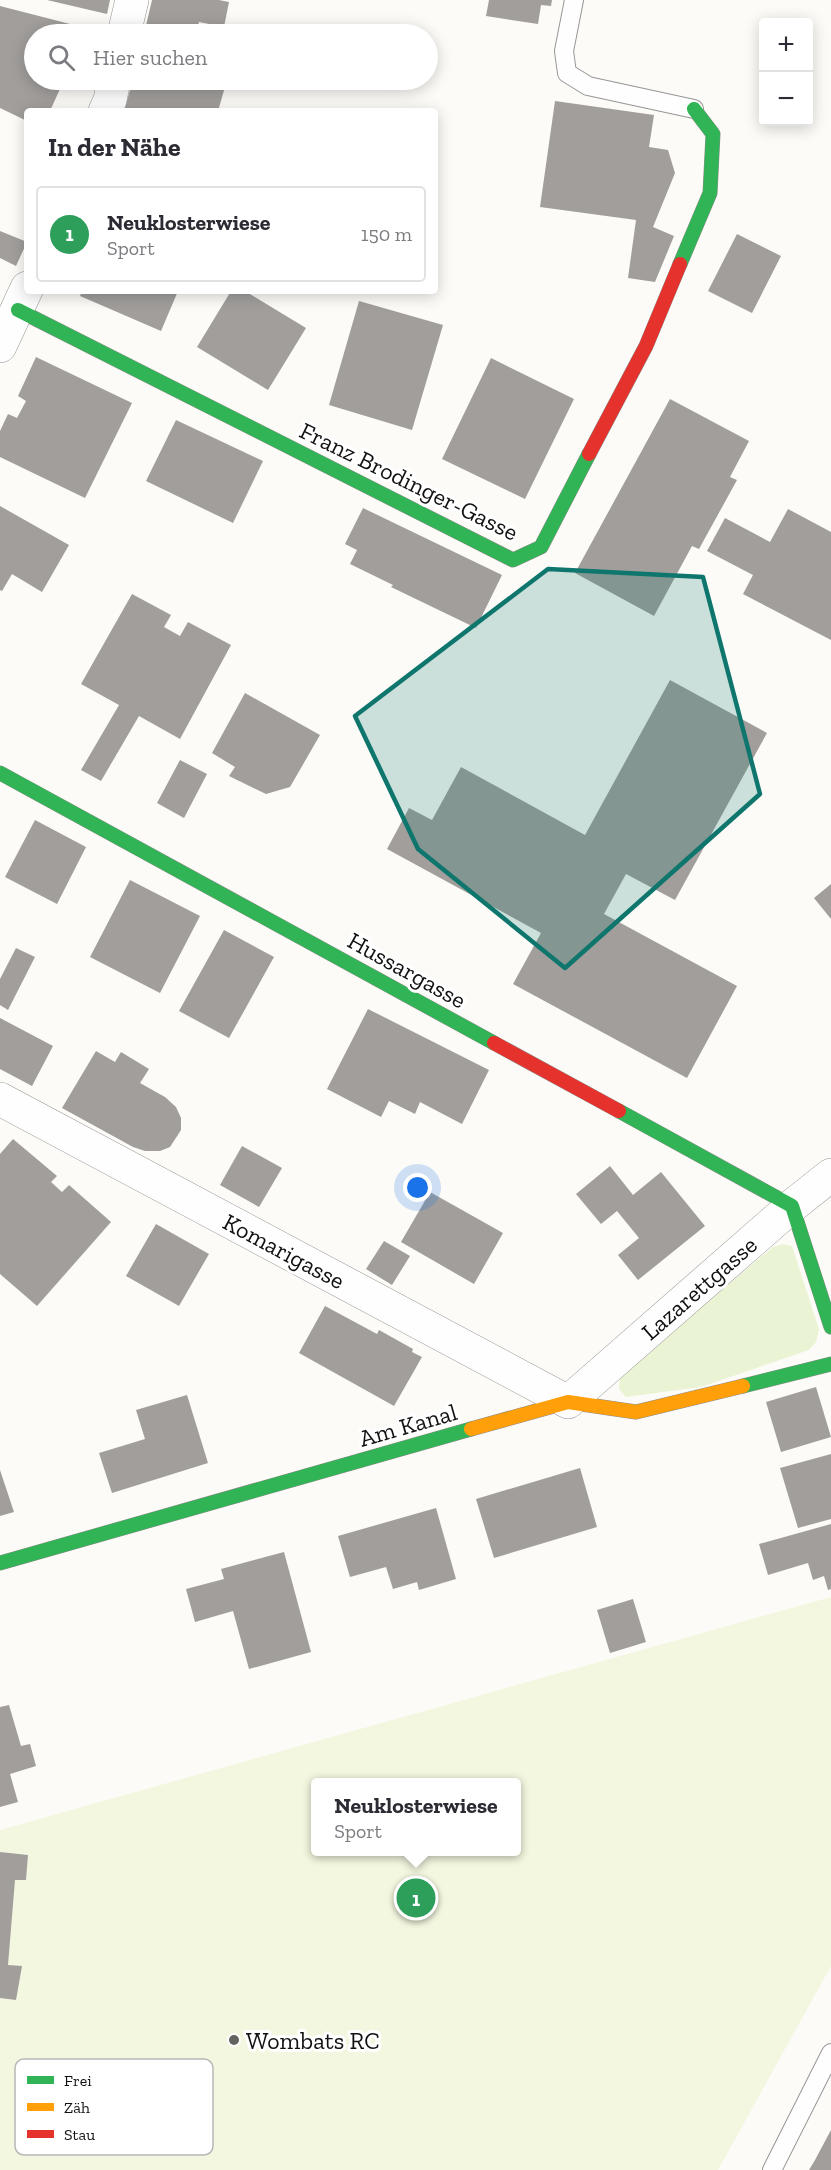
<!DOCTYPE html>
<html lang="de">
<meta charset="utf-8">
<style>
body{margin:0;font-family:"Zilla Slab",serif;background:#f2f2f3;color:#2b2b33}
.controls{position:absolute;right:18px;top:18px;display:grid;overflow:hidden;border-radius:6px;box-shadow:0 3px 15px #0003}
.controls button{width:54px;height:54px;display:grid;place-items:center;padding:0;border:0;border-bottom:2px solid #e1e1e2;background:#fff;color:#2b2b33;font:30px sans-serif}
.you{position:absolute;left:418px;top:1188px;width:21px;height:21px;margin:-15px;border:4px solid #fff;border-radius:50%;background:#1a73e8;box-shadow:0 0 0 9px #1a73e833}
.badge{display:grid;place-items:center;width:39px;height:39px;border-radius:50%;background:#0b8043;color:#fff;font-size:20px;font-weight:700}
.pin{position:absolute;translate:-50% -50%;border:3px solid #fff;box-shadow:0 2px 6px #0006}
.popup{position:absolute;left:311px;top:1778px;width:210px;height:78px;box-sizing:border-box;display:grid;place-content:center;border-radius:6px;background:#fff;filter:drop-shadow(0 2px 4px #0005);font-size:20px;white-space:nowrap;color:#7c7c81}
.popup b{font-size:22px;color:#2b2b33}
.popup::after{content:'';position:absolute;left:50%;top:100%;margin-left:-12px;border:12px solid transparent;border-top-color:#fff}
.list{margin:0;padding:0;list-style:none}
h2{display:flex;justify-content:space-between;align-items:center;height:78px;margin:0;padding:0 24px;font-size:26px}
h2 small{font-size:20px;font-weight:400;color:#7c7c81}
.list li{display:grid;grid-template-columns:39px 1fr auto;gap:18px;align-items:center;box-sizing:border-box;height:96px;margin:0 12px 12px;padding:0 12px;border:2px solid #e1e1e2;border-radius:6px}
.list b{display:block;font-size:22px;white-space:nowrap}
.list p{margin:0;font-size:20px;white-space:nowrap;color:#7c7c81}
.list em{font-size:20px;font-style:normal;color:#7c7c81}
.icon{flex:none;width:33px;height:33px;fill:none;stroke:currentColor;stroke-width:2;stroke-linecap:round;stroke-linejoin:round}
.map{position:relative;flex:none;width:831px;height:2170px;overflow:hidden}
.search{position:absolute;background:#fff;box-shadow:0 3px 15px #0003;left:24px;top:24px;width:414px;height:66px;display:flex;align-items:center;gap:15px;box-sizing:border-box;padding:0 21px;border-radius:33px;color:#7c7c81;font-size:22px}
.panel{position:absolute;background:#fff;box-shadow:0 3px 15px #0003;left:24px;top:108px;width:414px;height:186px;border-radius:6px}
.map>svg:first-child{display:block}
.green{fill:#eaf4d5}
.pitch{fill:#f3f7df;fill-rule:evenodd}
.building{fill:#a19e9c}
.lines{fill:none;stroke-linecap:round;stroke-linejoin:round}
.lane-casing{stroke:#979695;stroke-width:20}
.street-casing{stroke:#979695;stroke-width:34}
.fast-casing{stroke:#8d8d8b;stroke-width:15}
.slow-casing{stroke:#8d8d8b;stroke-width:15}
.jam-casing{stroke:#8d8d8b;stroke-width:15}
.lane{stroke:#fffefe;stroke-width:18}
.street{stroke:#fffefe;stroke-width:33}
.fast{stroke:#30b455;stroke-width:14}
.slow{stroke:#ff9f0a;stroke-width:14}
.jam{stroke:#e5322d;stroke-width:14}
.marked{fill:#0f766e;fill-opacity:0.2;stroke:#0f766e;stroke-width:4.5;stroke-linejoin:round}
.poi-dot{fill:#636362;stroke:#fff;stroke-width:2}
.labels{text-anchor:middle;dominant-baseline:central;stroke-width:6;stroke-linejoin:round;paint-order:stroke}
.street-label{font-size:24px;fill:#111;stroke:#fff}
.poi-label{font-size:24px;fill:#111;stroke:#fff;text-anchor:start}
.key{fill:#fff;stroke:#b8b8b8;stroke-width:1.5}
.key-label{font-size:16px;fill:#111}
</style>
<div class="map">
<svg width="831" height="2170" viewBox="0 0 831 2170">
<rect width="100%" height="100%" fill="#fcfbf7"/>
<!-- green -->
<path class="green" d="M783 1244 792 1246 819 1329 816 1342 809 1350 701 1387 626 1397 619 1389 620 1378 624 1372 773 1247Z"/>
<!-- pitch -->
<path class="pitch" d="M831 1597V1966L718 2170H0V1830ZM316 1782H516V1852H316Z"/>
<!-- building -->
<path class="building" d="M47 0H110L107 14Z
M152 0H219L229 2 224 27 199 22 196 34H144Z
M489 0H552L551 6 541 5 538 24 486 16Z
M0 6 70 24 78 34H34V80H64L50 111H27V121L0 108Z
M133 80H227L218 111H124Z
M555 101 654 115 649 147 668 150 675 173 653 227 674 236 655 282 628 278 636 220 540 207Z
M0 231 27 242 16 266 0 258Z
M737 234 781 256 752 313 708 291Z
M82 291H178L161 331 80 296Z
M231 291H245L306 328 268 390 197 347Z
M359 301 443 325 412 430 329 405Z
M36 357 132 403 85 498 0 457V431L8 414 17 418 26 401 18 396Z
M491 358 574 399 525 499 442 459Z
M670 399 749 441 730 477 737 480 699 549 692 546 654 616 575 573Z
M176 420 263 461 233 523 146 481Z
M0 506 69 545 42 592 12 574 2 591 0 590Z
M363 508 502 575 476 628 391 587 393 585 350 564 357 550 345 544Z
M788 509 831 532V640L743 594 753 575 707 551 725 518 770 542Z
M132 594 171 615 164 627 180 636 188 622 231 645 180 739 139 716 101 781 81 770 119 705 81 684Z
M670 680 767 733 675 900 626 874 604 914 737 986 687 1078 513 984 541 933 387 849 409 808 432 820 461 767 585 835Z
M245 693 320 735 290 787 266 794 229 776 235 767 212 753Z
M180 760 207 774 184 818 157 803Z
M35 820 86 847 57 904 5 877Z
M130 880 200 916 160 993 90 957Z
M831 884V919L814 898Z
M224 930 274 957 229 1038 179 1011Z
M16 948 35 957 8 1010 0 1005V979Z
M368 1009 489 1070 462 1124 420 1102 415 1114 389 1101 381 1117 327 1089Z
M0 1018 53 1046 32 1086 0 1069Z
M96 1051 115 1062 121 1052 149 1069 140 1083 165 1097 176 1107 181 1118V1130L170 1147 160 1151H145L133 1147 62 1108Z
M13 1139 57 1176 51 1182 62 1192 69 1185 111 1222 37 1306 0 1274V1154Z
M242 1146 282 1168 259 1207 220 1185Z
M610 1166 633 1195 661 1172 705 1226 638 1280 618 1255 639 1238 617 1211 601 1224 576 1194Z
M430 1192 503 1233 474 1284 401 1242Z
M156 1224 209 1254 179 1306 126 1276Z
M384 1241 410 1256 392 1285 366 1269Z
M325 1306 377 1334 379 1330 413 1349 412 1352 422 1357 394 1406 299 1353Z
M816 1387 831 1437 781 1452 766 1402Z
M187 1395 208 1463 112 1493 99 1453 145 1439 136 1410Z
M831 1454V1519L798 1528 780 1468Z
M580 1468 597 1527 494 1558 476 1499Z
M0 1470 14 1512 0 1516Z
M436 1508 456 1579 419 1590 417 1582 393 1589 386 1567 350 1577 338 1536Z
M831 1524V1589L828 1590 824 1576 813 1580 808 1563 768 1575 759 1544Z
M284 1552 311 1652 249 1669 233 1611 195 1622 186 1589 224 1579 221 1569Z
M633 1599 646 1642 610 1653 597 1610Z
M9 1705 21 1746 30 1744 36 1766 10 1774 18 1802 0 1807V1707Z
M0 1852 28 1855 26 1880H15L8 1965 22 1966 16 2000 0 1998Z
M831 2130V2170H809L815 2160Z"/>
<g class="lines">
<defs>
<path id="lane" d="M574 0 564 51 567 73 588 86 694 109
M772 2170 831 2053"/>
<path id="street" d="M124 34 132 0
M105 111 110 100 114 80
M0 346 27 288
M0 1099 568 1402 792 1206 831 1175"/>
<path id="fast" d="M680 264 710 193 713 134 694 109
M18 310 513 560 541 547 589 454
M0 773 494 1043
M619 1111 792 1206 831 1327
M743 1386 831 1364
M0 1563 471 1429"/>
<path id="slow" d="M471 1429 568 1402 636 1412 743 1386"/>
<path id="jam" d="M589 454 646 346 680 264
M494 1043 619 1111"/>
</defs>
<!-- lane casing -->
<use href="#lane" class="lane-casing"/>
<!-- street casing -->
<use href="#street" class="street-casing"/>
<!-- fast casing -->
<use href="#fast" class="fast-casing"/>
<!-- slow casing -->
<use href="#slow" class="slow-casing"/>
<!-- jam casing -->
<use href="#jam" class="jam-casing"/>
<!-- lane -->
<use href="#lane" class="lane"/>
<!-- street -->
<use href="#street" class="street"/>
<!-- fast -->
<use href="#fast" class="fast"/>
<!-- slow -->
<use href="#slow" class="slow"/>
<!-- jam -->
<use href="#jam" class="jam"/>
</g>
<!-- marked area -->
<path class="marked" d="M548 569 703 577 760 794 565 968 418 849 355 716Z"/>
<!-- markers -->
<circle class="poi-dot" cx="234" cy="2040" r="6"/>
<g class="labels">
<!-- street labels -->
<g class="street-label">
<text transform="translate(409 481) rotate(26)">Franz Brodinger-Gasse</text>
<text transform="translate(407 970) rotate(29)">Hussargasse</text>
<text transform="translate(284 1251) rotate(28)">Komarigasse</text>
<text transform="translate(699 1288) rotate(-41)">Lazarettgasse</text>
<text transform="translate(408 1425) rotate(-16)">Am Kanal</text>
</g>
<!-- poi labels -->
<g class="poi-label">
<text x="246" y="2040">Wombats RC</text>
</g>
</g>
<!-- legend -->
<rect x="15" y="2059" width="198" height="96" rx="9" class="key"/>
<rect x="27" y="2076" width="27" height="8" fill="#30b455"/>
<rect x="27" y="2103" width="27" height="8" fill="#ff9f0a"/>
<rect x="27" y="2130" width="27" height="8" fill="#e5322d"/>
<g class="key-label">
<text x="64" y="2086">Frei</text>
<text x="64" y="2113">Zäh</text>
<text x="64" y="2140">Stau</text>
</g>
</svg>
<div class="controls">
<button>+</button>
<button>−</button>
</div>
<div class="you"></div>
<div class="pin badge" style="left:416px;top:1898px;background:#2e9e5b">1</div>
<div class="popup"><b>Neuklosterwiese</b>Sport</div>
<div class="search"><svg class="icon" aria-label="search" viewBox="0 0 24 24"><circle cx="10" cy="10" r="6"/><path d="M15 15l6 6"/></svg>Hier suchen</div>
<section class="panel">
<h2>In der Nähe<small></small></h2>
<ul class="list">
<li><span class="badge" style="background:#2e9e5b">1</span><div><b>Neuklosterwiese</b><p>Sport</p></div><em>150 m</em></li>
</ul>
</section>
</div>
